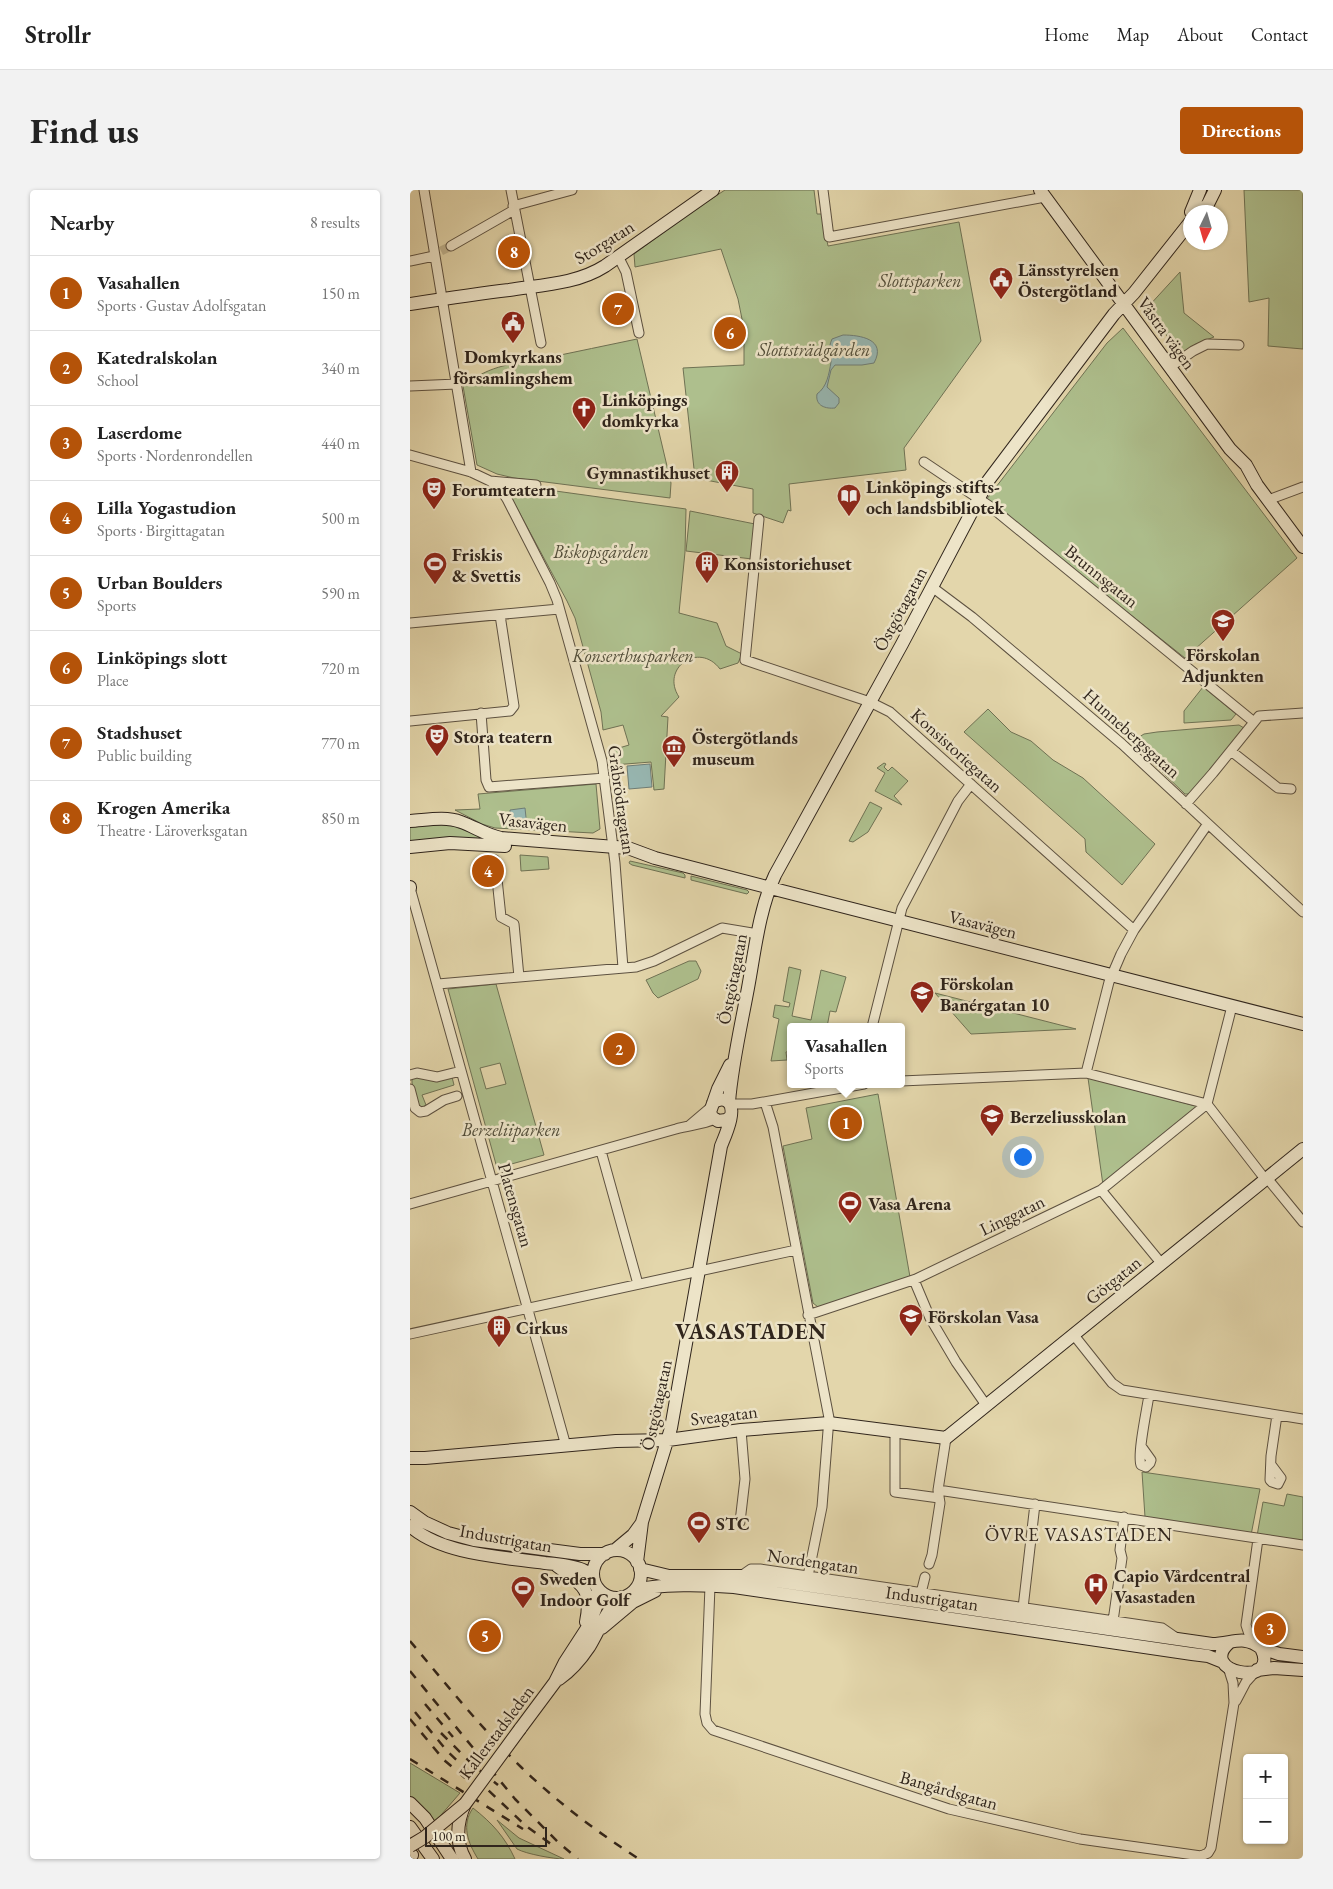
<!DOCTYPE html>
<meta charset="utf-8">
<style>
body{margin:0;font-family:"EB Garamond",serif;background:#f2f2f2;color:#222}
.controls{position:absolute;right:15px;bottom:15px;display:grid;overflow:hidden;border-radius:5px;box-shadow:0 1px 4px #0004}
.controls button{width:45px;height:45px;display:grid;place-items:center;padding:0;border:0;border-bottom:1px solid #e0e0e0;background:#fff;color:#222;font:25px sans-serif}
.compass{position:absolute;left:773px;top:15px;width:45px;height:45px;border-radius:50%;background:#fff;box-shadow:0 1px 4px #0004;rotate:185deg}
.scale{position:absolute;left:15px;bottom:12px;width:122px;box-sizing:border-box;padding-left:5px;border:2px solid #30251c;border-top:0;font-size:14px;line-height:18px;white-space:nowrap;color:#30251c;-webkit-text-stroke:4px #ede4c8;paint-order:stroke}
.you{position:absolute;left:612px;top:966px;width:18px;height:18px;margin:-12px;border:4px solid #fff;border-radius:50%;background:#1a73e8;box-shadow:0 0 0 8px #1a73e833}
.badge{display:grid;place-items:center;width:32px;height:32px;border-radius:50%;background:#b45309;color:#fff;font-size:16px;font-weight:700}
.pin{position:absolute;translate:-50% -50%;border:2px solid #fff;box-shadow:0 1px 5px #0006}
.popup{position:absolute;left:377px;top:833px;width:118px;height:65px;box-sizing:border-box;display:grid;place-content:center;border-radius:5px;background:#fff;filter:drop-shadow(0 1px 4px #0005);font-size:16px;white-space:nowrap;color:#767676}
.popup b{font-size:19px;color:#222}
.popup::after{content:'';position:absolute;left:50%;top:100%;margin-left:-10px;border:10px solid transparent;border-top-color:#fff}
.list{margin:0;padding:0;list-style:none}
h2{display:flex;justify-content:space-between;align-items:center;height:65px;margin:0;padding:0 20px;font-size:21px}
h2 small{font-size:16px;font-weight:400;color:#767676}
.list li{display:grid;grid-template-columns:32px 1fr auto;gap:15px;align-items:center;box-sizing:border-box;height:75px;padding:0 20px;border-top:1px solid #e0e0e0}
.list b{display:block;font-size:19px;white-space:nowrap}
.list p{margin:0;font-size:16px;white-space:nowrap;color:#767676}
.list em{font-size:16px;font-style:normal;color:#767676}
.map{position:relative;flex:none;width:893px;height:1669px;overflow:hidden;border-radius:5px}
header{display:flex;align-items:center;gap:30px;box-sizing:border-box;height:70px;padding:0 25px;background:#fff;border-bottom:1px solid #e0e0e0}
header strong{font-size:24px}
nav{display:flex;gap:28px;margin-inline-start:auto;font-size:18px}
.intro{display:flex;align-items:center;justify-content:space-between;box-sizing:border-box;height:120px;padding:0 30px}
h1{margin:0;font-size:35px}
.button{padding:12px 22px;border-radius:5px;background:#b45309;color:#fff;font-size:18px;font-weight:700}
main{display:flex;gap:30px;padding:0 30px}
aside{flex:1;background:#fff;border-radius:5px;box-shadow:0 1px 4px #0004}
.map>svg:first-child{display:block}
.green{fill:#aebf8d;stroke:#6f7254;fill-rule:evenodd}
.water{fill:#97b7b2;stroke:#6e7d76}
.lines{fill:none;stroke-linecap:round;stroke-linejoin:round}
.street-tunnel{stroke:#bfb38e;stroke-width:9;stroke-dasharray:9 4.5;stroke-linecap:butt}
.street-casing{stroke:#5d5140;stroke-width:11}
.secondary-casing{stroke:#30251c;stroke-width:14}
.street{stroke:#ede4c8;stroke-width:9}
.secondary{stroke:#ede4c8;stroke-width:12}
.rail{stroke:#30251c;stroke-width:2.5;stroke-dasharray:9 9;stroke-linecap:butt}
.secondary-bridge-casing{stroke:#30251c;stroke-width:14;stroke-linecap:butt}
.secondary-bridge{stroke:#ede4c8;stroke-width:12}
.labels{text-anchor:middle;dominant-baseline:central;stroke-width:5;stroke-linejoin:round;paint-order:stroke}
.street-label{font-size:18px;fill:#30251c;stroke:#ede4c8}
.poi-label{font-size:18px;font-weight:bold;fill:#30251c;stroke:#ede4c8;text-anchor:start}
.park-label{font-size:18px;font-style:italic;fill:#504c38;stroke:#ede4c8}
.neighbourhood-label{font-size:19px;letter-spacing:1px;fill:#30251c;stroke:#ede4c8}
.district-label{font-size:22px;font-weight:bold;letter-spacing:1px;fill:#30251c;stroke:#ede4c8}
</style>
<header>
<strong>Strollr</strong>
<nav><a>Home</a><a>Map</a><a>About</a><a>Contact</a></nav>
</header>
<div class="intro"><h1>Find us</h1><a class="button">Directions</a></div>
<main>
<aside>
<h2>Nearby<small>8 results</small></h2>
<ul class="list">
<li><span class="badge">1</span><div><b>Vasahallen</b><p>Sports · Gustav Adolfsgatan</p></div><em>150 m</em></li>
<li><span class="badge">2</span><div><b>Katedralskolan</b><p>School</p></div><em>340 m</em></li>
<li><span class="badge">3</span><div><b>Laserdome</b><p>Sports · Nordenrondellen</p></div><em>440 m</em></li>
<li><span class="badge">4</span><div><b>Lilla Yogastudion</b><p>Sports · Birgittagatan</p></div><em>500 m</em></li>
<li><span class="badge">5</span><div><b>Urban Boulders</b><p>Sports</p></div><em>590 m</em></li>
<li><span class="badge">6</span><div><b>Linköpings slott</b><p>Place</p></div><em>720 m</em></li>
<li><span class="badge">7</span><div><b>Stadshuset</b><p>Public building</p></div><em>770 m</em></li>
<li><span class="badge">8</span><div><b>Krogen Amerika</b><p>Theatre · Läroverksgatan</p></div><em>850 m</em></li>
</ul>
</aside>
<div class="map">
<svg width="893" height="1669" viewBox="0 0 893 1669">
<rect width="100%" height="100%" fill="#e3d6ab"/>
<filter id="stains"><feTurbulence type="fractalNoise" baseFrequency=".004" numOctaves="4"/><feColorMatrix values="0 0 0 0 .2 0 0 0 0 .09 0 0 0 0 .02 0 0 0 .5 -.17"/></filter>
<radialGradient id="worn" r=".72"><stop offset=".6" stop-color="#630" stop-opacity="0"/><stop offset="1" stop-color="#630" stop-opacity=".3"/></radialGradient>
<!-- green -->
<path class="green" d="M315 0H404L407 24H412L418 56 549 32 571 151 494 258 496 280 379 294 381 321 378 320 373 333 343 323V299L285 288 273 178 334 175V139L328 109 311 59 225 77 224 64 284 20Z
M834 0H893V159L858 156 859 108 839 112Z
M770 82 774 123 804 147 786 154 770 164 737 118Z
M713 138 887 368 775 468 576 310 697 153Z
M227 149 261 293 260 308 104 288 87 284 67 275 53 196C83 173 102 175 136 168 166 162 197 155 227 149Z
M102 295 276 319 275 362 269 423 307 433 316 456 332 464 328 473 310 479C289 451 250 478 269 507L251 526 258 527 254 599 244 600 241 572 203 575 199 561 219 555 213 535 193 540 191 522 165 428 157 411 101 307Z
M280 321 345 334 342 369 276 361Z
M793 497 826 524 821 530 774 533V521Z
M578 519 601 542 621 551 643 570 673 588 745 654 712 695 676 662 675 649 554 542Z
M829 535 834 538 802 580 779 604H775L721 552 734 544 747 542Z
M474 573 476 574 474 577 478 581 482 577 498 591 484 606 492 615 465 601 475 583 467 578Z
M186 594 190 639 183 643 85 638 72 634 45 620 70 619 68 604Z
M460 612 472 618 458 642 443 652 439 651Z
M33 631 80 648 0 654V634Z
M110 665 138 667 139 679 111 681Z
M220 671 273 683 275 685V688L222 675 219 673Z
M281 686 337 700 339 702 337 704 281 690Z
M279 771H286L291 781 288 789 248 808 243 803 236 790Z
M379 777 391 780 382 826 401 830 411 780 436 787 426 822 420 821 417 837H381V861L376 862 377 870 361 871 369 829 363 827 365 815 379 817 380 813 373 811Z
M86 794 134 965 87 978 38 799ZM90 873 96 894 76 899 70 878Z
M525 803 666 839 561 844Z
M7 887 24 891 42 887 44 895 12 905 16 915 12 918 8 915 2 893V889Z
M678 888 790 917 693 995Z
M468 904 500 1087 408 1117 403 1113 373 956 402 949 396 918Z
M732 1282 850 1299 841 1345 735 1327Z
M877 1304 893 1307V1353L847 1346 853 1312 874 1316Z
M0 1573 50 1603 25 1632 0 1607Z
M63 1618C82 1633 95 1647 105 1669H68C58 1653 51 1635 63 1618Z
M87 1630 109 1648 154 1669C144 1669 116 1664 107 1659Z"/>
<!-- water -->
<path class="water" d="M433 145C450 145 477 149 464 173L452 175H425L421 180 417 197 429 208V213L425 218C416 219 405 216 407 204 417 197 419 184 421 172 422 163 417 160 422 149Z
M240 574 242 597 219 599 217 576Z
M115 618 117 637 101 639 100 620Z"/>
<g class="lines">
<!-- street-tunnel -->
<path class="street-tunnel" d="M31 61 41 56"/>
<defs>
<path id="street" d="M14 0 61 282
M101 0 131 153
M413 0 419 47 635 7
M103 16 162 0
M41 56 104 20
M208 66 216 82 229 143
M0 71 24 66
M760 177 783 161 797 154 829 155
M0 196 47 194
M0 265 61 282 80 291 126 295
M514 272 581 317 844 532
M80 291 89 297 97 309 140 393 147 410 192 571 205 673 213 778
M858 310 893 297
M349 329 335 470 460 512 480 522 724 740
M522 397 562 427 712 554 893 722
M0 433 149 419
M71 523 76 590 79 597 195 588
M0 531 100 521 104 516 90 425
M821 561 868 598 881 599
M776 614 803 583 849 526 893 523
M85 670 91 727 104 734 109 787
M0 698 156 1256
M28 794 226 777 244 771 312 738 348 744
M822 816 797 914 855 989
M462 837 492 718 548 611 561 594
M676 883 699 792 711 764 724 740 797 635
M0 885 7 883 27 887 51 881
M491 891 676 883 797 914
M0 899 5 918 10 922 16 921 34 910 47 906
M355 912 363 937 419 1228 412 1317 398 1386
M320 914H342L454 894
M280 935 300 918
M191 961 228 1094
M857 988 893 1032
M691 1000 751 1073
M0 1014 266 939C279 935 292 935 305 929
M504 1090 520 1128 546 1172 576 1215
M398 1125 506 1089 691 1000 797 914
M0 1144 386 1060
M663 1144 702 1193 712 1200 893 1229
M485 1242V1302L529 1308
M731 1256 741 1270 740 1273 736 1277 731 1275C727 1265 737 1219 739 1205
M862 1276 871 1288 868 1294 862 1292 860 1290 861 1266 867 1225
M528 1300 893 1355
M330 1332 335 1289 331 1240
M519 1374 522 1365 530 1313 528 1300 536 1248
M331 1386 341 1379H350L752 1438 765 1447
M300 1396 295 1524 297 1533 303 1540 539 1619 670 1649 791 1666 798 1663 801 1658 824 1513 823 1493 818 1477
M511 1403 515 1387
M613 1418 625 1314
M703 1431 712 1368 710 1360 714 1327
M846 1454 840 1447 836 1435 848 1349
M826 1511 836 1492 845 1482"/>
<path id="secondary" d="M630 0 820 259 836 275 847 295 893 357
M781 22 790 0
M790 22 798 14 805 0
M0 114C33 109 66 104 99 100 131 95 167 94 195 76L303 0
M0 631C17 630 35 626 51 632 65 637 76 645 91 648L218 658 245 668 372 701 893 834
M0 657 40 653 95 656
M0 697V698
M320 875 308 899 300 922 302 927 308 931 316 930 320 927
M319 912C322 874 331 836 338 798 345 760 349 720 365 685L492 454 578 291 704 124 724 103 781 31
M0 1268H15L206 1251 258 1250 331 1240 419 1233 536 1248 893 959
M0 1322 14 1332 38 1343 64 1350 170 1364H195
M0 1336C32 1365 94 1367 135 1373 147 1374 162 1375 173 1380 178 1382 180 1386 184 1390
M205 1360 223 1345 231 1334
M183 1384a24 24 0 1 1 48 0a24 24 0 1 1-48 0Z
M227 1372 232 1332 261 1238 311 956C315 946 328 918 317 911 312 908 307 910 303 913
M147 1376C171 1394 183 1397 176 1432
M230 1379 259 1386H331L802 1454C822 1454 833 1444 851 1458 872 1500 784 1482 820 1452
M224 1401C246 1393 300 1395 324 1397L782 1464 798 1466 813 1472
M192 1438 223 1412 245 1401
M851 1458 869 1464 893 1467
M847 1480 864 1478 893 1480
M149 1489C162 1480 171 1469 179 1457 190 1439 195 1421 212 1407
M110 1539 145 1492 155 1472 179 1435 186 1417 188 1399
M0 1613 15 1628 42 1669
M55 1614C47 1632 45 1651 55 1669
M0 1637 23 1669
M0 1666 2 1665"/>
</defs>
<!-- street casing -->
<use href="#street" class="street-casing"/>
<!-- secondary casing -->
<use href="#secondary" class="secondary-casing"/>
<!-- street -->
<use href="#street" class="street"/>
<!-- secondary -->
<use href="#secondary" class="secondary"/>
<!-- rail -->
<path class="rail" d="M0 1451C36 1494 71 1538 111 1577 147 1612 187 1642 229 1669
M0 1481 105 1609 149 1653 168 1669
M15 1514 43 1547
M5 1522 37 1561 116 1636 145 1657
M0 1529 34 1570 68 1599
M31 1543 63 1575 88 1595
M0 1569 113 1639"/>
<defs>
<path id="secondary-bridge" d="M0 1656 15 1647 55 1614 110 1539"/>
</defs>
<!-- secondary-bridge casing -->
<use href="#secondary-bridge" class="secondary-bridge-casing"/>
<!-- secondary-bridge -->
<use href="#secondary-bridge" class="secondary-bridge"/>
</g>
<!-- icons -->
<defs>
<symbol id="civic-pin" viewBox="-11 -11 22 30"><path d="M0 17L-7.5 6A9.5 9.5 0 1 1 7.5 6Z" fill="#8f2418" stroke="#ede4c8"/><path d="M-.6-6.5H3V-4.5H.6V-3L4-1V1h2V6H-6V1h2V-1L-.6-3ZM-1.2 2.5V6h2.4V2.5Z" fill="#fff"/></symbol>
<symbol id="church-pin" viewBox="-11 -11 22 30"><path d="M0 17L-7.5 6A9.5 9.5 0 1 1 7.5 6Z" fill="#8f2418" stroke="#ede4c8"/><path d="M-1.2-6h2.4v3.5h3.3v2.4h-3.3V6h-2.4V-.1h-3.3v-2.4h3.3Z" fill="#fff"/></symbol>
<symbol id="building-pin" viewBox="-11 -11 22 30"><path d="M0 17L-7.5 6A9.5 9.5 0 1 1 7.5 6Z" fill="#8f2418" stroke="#ede4c8"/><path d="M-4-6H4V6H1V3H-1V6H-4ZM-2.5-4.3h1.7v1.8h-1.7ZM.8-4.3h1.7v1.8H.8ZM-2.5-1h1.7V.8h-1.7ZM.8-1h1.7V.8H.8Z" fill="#fff"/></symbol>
<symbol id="theatre-pin" viewBox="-11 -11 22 30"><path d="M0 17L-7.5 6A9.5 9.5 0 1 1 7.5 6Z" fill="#8f2418" stroke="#ede4c8"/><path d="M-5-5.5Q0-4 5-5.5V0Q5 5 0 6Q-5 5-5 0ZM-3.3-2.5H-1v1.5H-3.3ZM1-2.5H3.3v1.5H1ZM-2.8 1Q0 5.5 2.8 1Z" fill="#fff"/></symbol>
<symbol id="library-pin" viewBox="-11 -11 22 30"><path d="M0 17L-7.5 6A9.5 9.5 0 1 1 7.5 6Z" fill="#8f2418" stroke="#ede4c8"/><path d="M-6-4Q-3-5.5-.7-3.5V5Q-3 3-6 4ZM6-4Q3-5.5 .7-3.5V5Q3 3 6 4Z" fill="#fff"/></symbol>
<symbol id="stadium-pin" viewBox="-11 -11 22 30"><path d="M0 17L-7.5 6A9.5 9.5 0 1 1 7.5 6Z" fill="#8f2418" stroke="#ede4c8"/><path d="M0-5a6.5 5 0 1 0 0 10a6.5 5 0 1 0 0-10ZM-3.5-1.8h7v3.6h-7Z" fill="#fff"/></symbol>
<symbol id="school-pin" viewBox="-11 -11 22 30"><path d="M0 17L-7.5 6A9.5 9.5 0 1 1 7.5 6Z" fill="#8f2418" stroke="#ede4c8"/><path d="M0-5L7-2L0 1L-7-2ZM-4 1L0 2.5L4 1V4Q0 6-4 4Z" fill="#fff"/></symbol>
<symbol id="museum-pin" viewBox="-11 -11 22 30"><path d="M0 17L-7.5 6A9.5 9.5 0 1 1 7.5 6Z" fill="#8f2418" stroke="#ede4c8"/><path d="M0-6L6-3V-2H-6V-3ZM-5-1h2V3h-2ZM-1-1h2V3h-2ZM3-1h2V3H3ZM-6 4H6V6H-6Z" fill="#fff"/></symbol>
<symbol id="hospital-pin" viewBox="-11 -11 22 30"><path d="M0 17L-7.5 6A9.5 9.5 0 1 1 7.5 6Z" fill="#8f2418" stroke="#ede4c8"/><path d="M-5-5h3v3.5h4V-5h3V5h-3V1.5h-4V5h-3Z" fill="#fff"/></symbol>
</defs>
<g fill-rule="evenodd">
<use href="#civic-pin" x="577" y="75" width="28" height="38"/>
<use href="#civic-pin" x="89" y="119" width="28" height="38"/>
<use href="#church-pin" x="160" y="205" width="28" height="38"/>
<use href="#building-pin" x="303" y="268" width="28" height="38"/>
<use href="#theatre-pin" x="10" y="285" width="28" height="38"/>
<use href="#library-pin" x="425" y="292" width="28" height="38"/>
<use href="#building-pin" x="283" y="359" width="28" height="38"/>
<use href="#stadium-pin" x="11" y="360" width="28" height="38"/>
<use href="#school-pin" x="799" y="417" width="28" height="38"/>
<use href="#theatre-pin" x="13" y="532" width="28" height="38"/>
<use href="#museum-pin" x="250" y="543" width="28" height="38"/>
<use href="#school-pin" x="498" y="789" width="28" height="38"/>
<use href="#school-pin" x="568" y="912" width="28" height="38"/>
<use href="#stadium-pin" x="426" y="999" width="28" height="38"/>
<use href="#school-pin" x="487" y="1112" width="28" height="38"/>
<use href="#building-pin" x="75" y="1123" width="28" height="38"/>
<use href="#stadium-pin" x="275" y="1319" width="28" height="38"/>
<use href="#hospital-pin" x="672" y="1381" width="28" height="38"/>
<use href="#stadium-pin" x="99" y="1384" width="28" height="38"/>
</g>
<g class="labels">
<!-- street labels -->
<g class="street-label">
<text transform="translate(194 52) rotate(-32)">Storgatan</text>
<text transform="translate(757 143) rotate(54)">Västra vägen</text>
<text transform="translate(692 386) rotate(39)">Brunnsgatan</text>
<text transform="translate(490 419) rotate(-62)">Östgötagatan</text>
<text transform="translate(722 543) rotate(42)">Hunnebergsgatan</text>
<text transform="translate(547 560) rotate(42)">Konsistoriegatan</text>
<text transform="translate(212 610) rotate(82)">Gråbrödragatan</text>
<text transform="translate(123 632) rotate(6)">Vasavägen</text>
<text transform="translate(573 734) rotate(14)">Vasavägen</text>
<text transform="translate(322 789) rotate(-79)">Östgötagatan</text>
<text transform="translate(106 1015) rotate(74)">Platensgatan</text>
<text transform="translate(602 1025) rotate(-26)">Linggatan</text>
<text transform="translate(703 1090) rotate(-39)">Götgatan</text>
<text transform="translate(246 1215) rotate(-78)">Östgötagatan</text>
<text transform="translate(314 1225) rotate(-7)">Sveagatan</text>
<text transform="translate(96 1348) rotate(10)">Industrigatan</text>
<text transform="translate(403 1371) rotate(8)">Nordengatan</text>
<text transform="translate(522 1408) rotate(8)">Industrigatan</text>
<text transform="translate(86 1542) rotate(-53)">Kallerstadsleden</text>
<text transform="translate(539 1600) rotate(16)">Bangårdsgatan</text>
</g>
<!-- poi labels -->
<g class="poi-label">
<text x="608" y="79">Länsstyrelsen<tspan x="608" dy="21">Östergötland</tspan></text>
<text x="103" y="166" text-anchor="middle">Domkyrkans<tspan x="103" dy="21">församlingshem</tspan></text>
<text x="192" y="209">Linköpings<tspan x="192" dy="21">domkyrka</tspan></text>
<text x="300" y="282" text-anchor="end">Gymnastikhuset</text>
<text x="456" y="296">Linköpings stifts-<tspan x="456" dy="21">och landsbibliotek</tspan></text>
<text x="42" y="299">Forumteatern</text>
<text x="42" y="364">Friskis<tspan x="42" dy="21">&amp; Svettis</tspan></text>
<text x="314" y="373">Konsistoriehuset</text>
<text x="813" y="464" text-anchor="middle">Förskolan<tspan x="813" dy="21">Adjunkten</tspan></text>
<text x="44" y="546">Stora teatern</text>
<text x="282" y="547">Östergötlands<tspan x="282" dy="21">museum</tspan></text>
<text x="530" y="793">Förskolan<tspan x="530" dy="21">Banérgatan 10</tspan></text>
<text x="600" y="926">Berzeliusskolan</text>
<text x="458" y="1013">Vasa Arena</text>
<text x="518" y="1126">Förskolan Vasa</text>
<text x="106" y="1137">Cirkus</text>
<text x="306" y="1333">STC</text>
<text x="704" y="1385">Capio Vårdcentral<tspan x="704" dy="21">Vasastaden</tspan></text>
<text x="130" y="1388">Sweden<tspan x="130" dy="21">Indoor Golf</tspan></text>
</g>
<!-- park labels -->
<g class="park-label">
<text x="510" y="90">Slottsparken</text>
<text x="404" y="159">Slottsträdgården</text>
<text x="191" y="361">Biskopsgården</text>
<text x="223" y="465">Konserthusparken</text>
<text x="101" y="939">Berzeliiparken</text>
</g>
<!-- neighbourhood labels -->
<g class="neighbourhood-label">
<text x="669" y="1344">ÖVRE VASASTADEN</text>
</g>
<!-- district labels -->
<g class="district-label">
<text x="341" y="1141">VASASTADEN</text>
</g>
</g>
<rect width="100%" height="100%" filter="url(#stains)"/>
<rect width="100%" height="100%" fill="url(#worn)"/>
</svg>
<div class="controls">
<button>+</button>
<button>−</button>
</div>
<svg class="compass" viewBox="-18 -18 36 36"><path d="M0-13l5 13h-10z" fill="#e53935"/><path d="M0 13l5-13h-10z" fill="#767676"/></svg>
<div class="scale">100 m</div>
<div class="you"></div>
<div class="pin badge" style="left:436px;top:933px">1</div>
<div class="popup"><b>Vasahallen</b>Sports</div>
<div class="pin badge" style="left:209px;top:859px">2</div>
<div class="pin badge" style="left:860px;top:1439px">3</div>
<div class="pin badge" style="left:78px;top:681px">4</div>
<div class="pin badge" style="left:75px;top:1446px">5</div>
<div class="pin badge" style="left:320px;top:143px">6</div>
<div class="pin badge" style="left:208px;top:119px">7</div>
<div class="pin badge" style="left:104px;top:62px">8</div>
</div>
</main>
